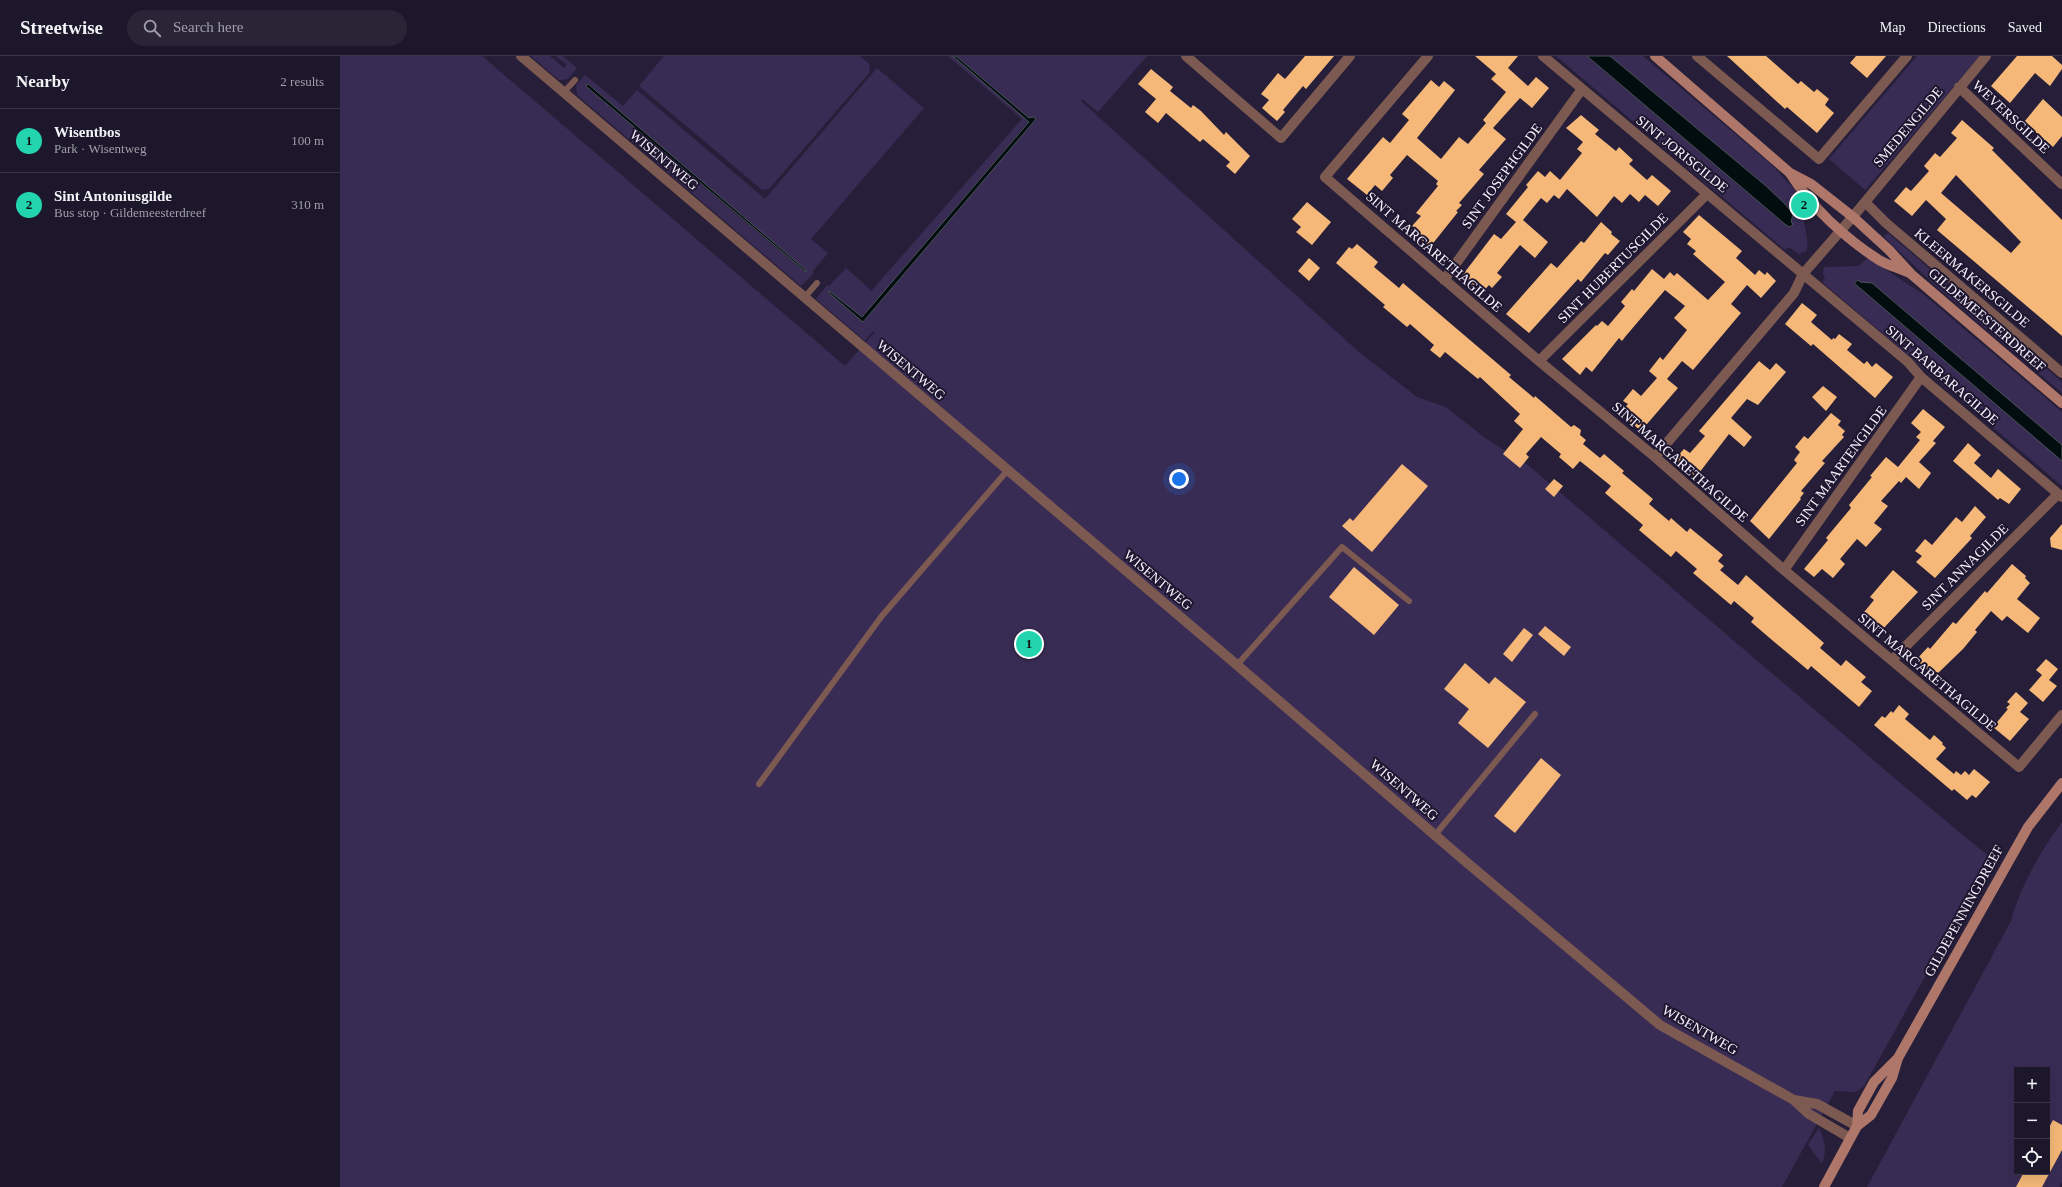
<!DOCTYPE html>
<meta charset="utf-8">
<style>
body{margin:0;font-family:"Times New Roman",serif;background:#2a2437;color:#f1f3f6}
.controls{position:absolute;right:12px;bottom:12px;display:grid;overflow:hidden;border-radius:0px;box-shadow:0 4px 16px #0002}
.controls button{width:36px;height:36px;display:grid;place-items:center;padding:0;border:0;border-bottom:1px solid #3b3647;background:#1d172b;color:#f1f3f6;font:20px sans-serif}
.you{position:absolute;left:839px;top:423px;width:14px;height:14px;margin:-10px;border:3px solid #fff;border-radius:50%;background:#1a73e8;box-shadow:0 0 0 6px #1a73e833}
.badge{display:grid;place-items:center;width:26px;height:26px;border-radius:50%;background:#23d5af;color:#111;font-size:13px;font-weight:700}
.pin{position:absolute;translate:-50% -50%;border:2px solid #fff;box-shadow:0 1px 4px #0006}
.list{margin:0;padding:0;list-style:none}
h2{display:flex;justify-content:space-between;align-items:center;height:52px;margin:0;padding:0 16px;font-size:17px}
h2 small{font-size:13px;font-weight:400;color:#a09fa9}
.list li{display:grid;grid-template-columns:26px 1fr auto;gap:12px;align-items:center;box-sizing:border-box;height:64px;padding:0 16px;border-top:1px solid #3b3647}
.list b{display:block;font-size:15px;white-space:nowrap}
.list p{margin:0;font-size:13px;white-space:nowrap;color:#a09fa9}
.list em{font-size:13px;font-style:normal;color:#a09fa9}
.icon{flex:none;width:22px;height:22px;fill:none;stroke:currentColor;stroke-width:2;stroke-linecap:round;stroke-linejoin:round}
.map{position:relative;flex:none;width:1722px;height:1131px;overflow:hidden}
header{display:flex;align-items:center;gap:24px;box-sizing:border-box;height:56px;padding:0 20px;background:#1d172b;border-bottom:1px solid #3b3647}
header strong{font-size:19px}
nav{display:flex;gap:22px;margin-inline-start:auto;font-size:14px}
.search{width:280px;height:36px;background:#2a2437;display:flex;align-items:center;gap:10px;box-sizing:border-box;padding:0 14px;border-radius:22px;color:#a09fa9;font-size:15px}
main{display:flex}
aside{flex:1;background:#1d172b}
.map>svg:first-child{display:block}
.green{fill:#392c54;fill-rule:evenodd}
.water{fill:#010d0e;stroke:#4a5256}
.building{fill:#f5b878;fill-rule:evenodd}
.lines{fill:none;stroke-linecap:round;stroke-linejoin:round}
.lane{stroke:#7d5a51;stroke-width:6}
.street{stroke:#7d5a51;stroke-width:10}
.secondary{stroke:#ae776a;stroke-width:10}
.labels{text-anchor:middle;dominant-baseline:central;stroke-width:4;stroke-linejoin:round;paint-order:stroke}
.street-label{font-size:14px;fill:#f5f2fd;stroke:#1e162f}
</style>
<header>
<strong>Streetwise</strong>
<div class="search"><svg class="icon" aria-label="search" viewBox="0 0 24 24"><circle cx="10" cy="10" r="6"/><path d="M15 15l6 6"/></svg>Search here</div>
<nav><a>Map</a><a>Directions</a><a>Saved</a></nav>
</header>
<main>
<aside>
<h2>Nearby<small>2 results</small></h2>
<ul class="list">
<li><span class="badge">1</span><div><b>Wisentbos</b><p>Park · Wisentweg</p></div><em>100 m</em></li>
<li><span class="badge">2</span><div><b>Sint Antoniusgilde</b><p>Bus stop · Gildemeesterdreef</p></div><em>310 m</em></li>
</ul>
</aside>
<div class="map">
<svg width="1722" height="1131" viewBox="0 0 1722 1131">
<rect width="100%" height="100%" fill="#271f39"/>
<!-- green -->
<path class="green" d="M0 0H142L505 310 535 276 533 275 525 285 476 243 487 229 489 230 506 212 533 236 532 234 682 63 608 0H613L689 65 522 262 490 235 523 266 695 63 693 61 689 63 616 0H807L758 56 742 43 741 45 1019 296 1077 341 1106 351 1145 382 1188 409 1566 732 1651 802 1524 1030 1516 1036 1495 1035 1442 1131H0Z
M191 0H210L224 12 227 9 216 0H223L237 12 228 23 219 24Z
M324 0H520L529 8 530 16 429 133 422 134 299 30Z
M1216 0H1247L1446 169 1450 171 1453 158 1445 148 1270 0H1303L1433 110 1469 150C1457 164 1472 181 1466 195L1459 198 1448 191 1445 194Z
M1577 0H1640L1525 134 1489 103Z
M537 12 584 52 471 183 488 197 472 216 474 217 461 230 237 39 236 29 245 19 283 50 297 34 425 143ZM249 28 251 30 464 216 248 32Z
M1548 177 1722 326V337L1597 231 1544 181Z
M1528 202 1583 238 1722 356V389L1532 227 1514 226 1722 405V430L1482 226 1485 222 1483 217 1484 211 1518 210Z
M1722 766V1126L1719 1131H1527L1671 865C1681 829 1700 796 1722 766ZM1677 1014H1707V1116H1677Z
M1479 1072C1485 1085 1487 1095 1482 1108L1468 1089Z"/>
<!-- water -->
<path class="water" d="M613 0H616L689 62 693 61 696 63 523 266 489 237V235L522 261 689 66Z
M1247 0H1270L1426 130 1445 148 1453 158 1451 166 1453 168 1450 171 1446 169Z
M248 28 466 214V216L248 32 246 30Z
M1518 224 1520 226 1532 227 1722 389V405L1514 227Z"/>
<!-- building -->
<path class="building" d="M965 0H994L966 33 963 30 943 54 945 56 937 65 922 52 929 44 921 38 938 17 945 23Z
M1135 0H1178L1168 12 1188 30 1196 21 1209 32 1192 52 1180 42 1153 72 1166 83 1139 114 1144 118 1119 147 1122 149 1116 155 1118 156 1090 191 1071 175 1074 172 1072 170 1081 160 1076 157 1098 130 1096 128 1098 125 1067 99 1050 119 1053 122 1042 135 1035 129 1027 139 1007 123 1043 81 1050 87 1069 64 1062 58 1091 24 1099 31 1104 25 1115 34 1077 82 1101 103 1119 81 1128 88 1146 67 1143 64 1166 36 1151 23 1156 18Z
M1387 0H1426L1458 28 1461 25 1474 36 1477 33 1489 43 1485 49 1494 57 1477 77 1447 51 1445 53Z
M1516 0H1546L1527 22 1510 7Z
M1677 0H1712L1722 9V13L1710 30 1695 17 1670 47 1651 30Z
M811 13 833 31 830 35 851 52 853 49 861 55 884 79 886 76 910 100 895 118 886 110 890 106 863 83 860 86 826 57 818 67 805 56 816 43 798 28Z
M1703 43 1722 61V80L1713 91 1684 66Z
M1241 59 1259 74 1255 78 1276 95 1279 91 1293 104 1289 108 1307 124 1312 119 1331 135 1318 150 1305 139 1299 146 1290 138 1282 147 1274 140 1257 161 1227 133 1219 143 1214 139 1207 147 1201 142 1183 164 1208 186 1195 202 1180 189 1157 217 1162 221 1152 232 1149 229 1141 238 1121 221 1154 178 1161 183 1176 166 1166 158 1188 131 1186 129 1198 115 1205 121 1210 115 1220 124 1242 97 1237 93 1243 86 1226 72Z
M1622 64 1654 92 1652 94 1722 164V280L1597 174 1606 163 1586 144 1572 160 1554 145 1566 131 1571 135 1589 115 1584 110 1595 97 1600 101 1617 82 1611 77ZM1616 119 1681 186 1671 197 1601 137Z
M967 146 991 166 972 189 956 176 961 171 952 163Z
M1359 159 1402 195 1396 202 1415 219 1419 214 1425 219 1427 216 1436 225 1421 242 1407 229 1391 248 1401 257 1353 314 1342 305 1327 323 1338 332 1301 375 1280 357 1288 348 1283 345 1293 333 1301 340 1317 322 1309 315 1320 301 1323 304 1347 274 1334 262 1345 250 1325 234 1285 281 1282 285 1279 282 1252 316 1246 311 1240 319 1222 303 1256 269 1257 270 1262 265 1268 270 1285 250 1281 246 1292 233 1294 235 1312 213 1324 223 1330 216 1334 220 1337 217 1368 244 1385 226 1353 198 1356 195 1347 188 1351 183 1343 176Z
M1261 166 1272 176 1271 178 1280 185 1268 199 1265 197 1241 226 1238 223 1189 277 1166 258 1211 207 1217 212 1241 185 1244 187Z
M1017 188 1038 206 1034 211 1059 232 1063 227 1171 319 1169 321 1194 342 1195 340 1231 371 1234 369 1241 374 1240 379 1246 384 1243 388 1260 402 1264 398 1284 415 1282 417 1313 443 1309 448 1329 465 1331 462 1347 476 1350 472 1383 499 1378 505 1384 510 1380 514 1398 529 1406 519 1484 587 1480 592 1501 610 1506 604 1526 621 1521 626 1532 635 1519 651 1471 610 1468 614 1432 584 1411 566 1414 562 1394 545 1391 549 1353 517 1357 513 1336 495 1331 501 1299 474 1303 469 1265 437 1271 430 1240 405 1233 413 1219 401 1221 398 1201 381 1186 398 1189 401 1180 412 1163 398 1183 373 1174 365 1180 358 1140 321 1138 323 1105 296 1100 302 1090 294 1094 289 1070 268 1067 271 1043 251 1045 249 996 207 1009 191 1012 193Z
M969 202 980 212 969 225 958 215Z
M1462 247 1477 259 1471 266 1492 284 1493 282 1495 283 1499 278 1512 288 1507 294 1524 308 1527 305 1532 311 1536 307 1553 321 1535 342 1473 288 1471 290 1445 268Z
M1419 305 1430 314 1436 307 1446 316 1418 349 1407 343 1391 362 1412 381 1404 391 1389 378 1356 421 1335 403 1344 393 1350 397 1365 380 1359 375Z
M1483 330 1497 341 1486 355 1472 341Z
M1583 353 1605 371 1593 385 1596 387 1579 406 1591 417 1579 433 1566 421 1561 427 1559 425 1541 445 1548 450 1534 467 1542 473 1526 491 1517 483 1500 503 1505 508 1493 522 1482 513 1474 521 1464 513 1488 484 1486 482 1511 452 1509 449 1532 421 1530 420 1546 401 1558 411 1580 384 1576 381 1581 376 1571 367Z
M1491 357 1501 365 1498 369 1505 375 1502 379 1504 381 1482 405 1485 407 1461 435 1464 437 1460 442 1461 443 1429 483 1410 465 1457 407 1454 404 1460 396 1455 391 1464 380 1468 383Z
M1628 387 1641 399 1634 407 1651 422 1658 413 1681 433 1669 448 1660 442 1658 444 1613 405Z
M1062 408 1088 430 1032 496 1002 470 1010 462 1013 465Z
M1214 423 1223 430 1214 441 1205 433Z
M1635 450 1646 461 1630 480 1632 482 1595 522 1576 506 1582 500 1575 495 1585 483 1592 489 1616 461 1622 466Z
M1722 468V494L1711 491 1710 482Z
M1672 508 1686 520 1685 522 1690 527 1677 543 1700 562 1688 577 1667 560 1662 565 1651 555 1635 574 1637 576 1623 593 1595 620 1576 604 1588 591 1590 593 1613 566 1616 568 1645 535 1647 537Z
M1014 511 1059 549 1034 579 989 541Z
M1553 514 1578 536 1540 576 1520 561 1534 544 1530 541Z
M1205 570 1231 591 1224 600 1198 578Z
M1184 572 1193 579 1172 606 1163 598Z
M1706 603 1718 613 1709 624 1717 630 1703 646 1689 634 1702 619 1696 614Z
M1125 607 1149 628 1155 621 1186 646 1148 692 1118 667 1129 653 1104 633Z
M1676 636 1688 647 1680 656 1689 663 1670 685 1653 671 1668 653 1666 652 1670 648 1667 646Z
M1559 649 1569 658 1565 663 1590 684 1594 679 1603 687 1602 688 1606 692 1596 703 1614 718 1616 715 1621 719 1625 715 1629 719 1634 713 1650 726 1636 742 1632 739 1627 744 1614 733 1612 735 1534 669 1542 660 1545 662 1551 655 1553 657Z
M1201 702 1221 719 1175 777 1154 760Z
M1713 1064 1722 1069V1094L1710 1116 1702 1131H1676L1684 1116H1707V1075Z"/>
<g class="lines">
<!-- lane -->
<path class="lane" d="M224 36 235 24
M464 242 477 227
M897 609 1002 491 1069 545
M419 728 541 561 667 415
M1095 779 1195 658"/>
<!-- street -->
<path class="street" d="M181 0 897 609 1125 805 1320 969 1454 1044 1469 1058 1510 1082
M846 0 941 82 1010 0
M1088 0 985 121 1199 305 1315 401 1444 514 1679 711 1722 659
M1203 0 1568 306 1581 321 1722 441
M1357 0 1479 103 1567 0
M1619 31 1722 128
M1525 146 1546 167 1722 317
M1104 224 1242 33
M1199 305 1366 139
M1315 401 1454 237 1463 218 1516 157 1646 0
M1444 514 1581 321
M1552 604 1718 438
M1454 1044 1477 1048 1517 1070"/>
<!-- secondary -->
<path class="secondary" d="M1315 0 1450 117 1471 128 1513 161 1549 194 1571 218 1722 347
M1450 117C1471 151 1505 182 1539 204 1547 209 1558 212 1567 216
M1517 1070 1518 1055 1534 1026 1558 1002
M1484 1131 1517 1070 1531 1059 1552 1022 1558 1002 1688 771 1722 727"/>
</g>
<g class="labels">
<!-- street labels -->
<g class="street-label">
<text transform="translate(1671 61) rotate(43)">WEVERSGILDE</text>
<text transform="translate(1568 71) rotate(-50)">SMEDENGILDE</text>
<text transform="translate(1342 98) rotate(39)">SINT JORISGILDE</text>
<text transform="translate(324 104) rotate(40)">WISENTWEG</text>
<text transform="translate(1162 120) rotate(-54)">SINT JOSEPHGILDE</text>
<text transform="translate(1094 196) rotate(41)">SINT MARGARETHAGILDE</text>
<text transform="translate(1273 212) rotate(-45)">SINT HUBERTUSGILDE</text>
<text transform="translate(1632 222) rotate(40)">KLEERMAKERSGILDE</text>
<text transform="translate(1647 264) rotate(41)">GILDEMEESTERDREEF</text>
<text transform="translate(571 314) rotate(40)">WISENTWEG</text>
<text transform="translate(1602 319) rotate(41)">SINT BARBARAGILDE</text>
<text transform="translate(1340 406) rotate(41)">SINT MARGARETHAGILDE</text>
<text transform="translate(1501 410) rotate(-54)">SINT MAARTENGILDE</text>
<text transform="translate(1625 511) rotate(-45)">SINT ANNAGILDE</text>
<text transform="translate(818 524) rotate(40)">WISENTWEG</text>
<text transform="translate(1587 616) rotate(40)">SINT MARGARETHAGILDE</text>
<text transform="translate(1064 734) rotate(41)">WISENTWEG</text>
<text transform="translate(1624 855) rotate(-61)">GILDEPENNINGDREEF</text>
<text transform="translate(1360 974) rotate(30)">WISENTWEG</text>
</g>
</g>
</svg>
<div class="controls">
<button>+</button>
<button>−</button>
<button><svg class="icon" aria-label="locate" viewBox="0 0 24 24"><circle cx="12" cy="12" r="6"/><path d="M12 2v4M12 18v4M2 12h4M18 12h4"/></svg></button>
</div>
<div class="you"></div>
<div class="pin badge" style="left:689px;top:588px">1</div>
<div class="pin badge" style="left:1464px;top:149px">2</div>
</div>
</main>
